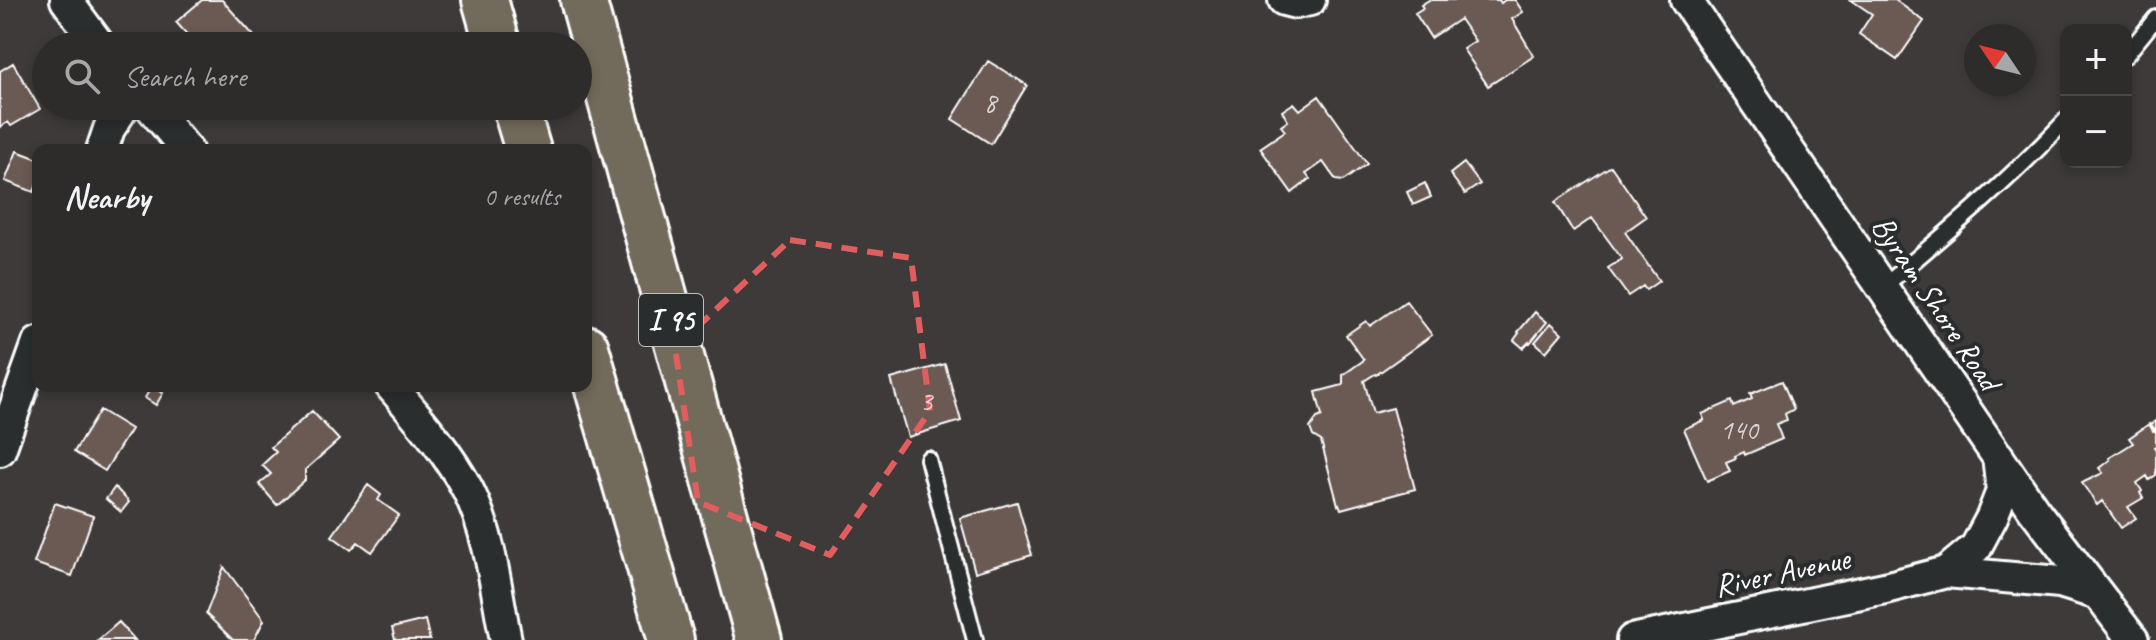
<!DOCTYPE html>
<meta charset="utf-8">
<style>
body{margin:0;font-family:Caveat,sans-serif;background:#363433;color:#f1f3f6}
.controls{position:absolute;right:24px;top:24px;display:grid;overflow:hidden;border-radius:16px;box-shadow:0 4px 12px #0003}
.controls button{width:72px;height:72px;display:grid;place-items:center;padding:0;border:0;border-bottom:2px solid #494847;background:#2e2c2b;color:#f1f3f6;font:40px sans-serif}
.compass{position:absolute;left:1964px;top:24px;width:72px;height:72px;border-radius:50%;background:#2e2c2b;box-shadow:0 4px 12px #0003;rotate:305deg}
.list{margin:0;padding:0;list-style:none}
h2{display:flex;justify-content:space-between;align-items:center;height:104px;margin:0;padding:0 32px;font-size:34px}
h2 small{font-size:26px;font-weight:400;color:#a7a7a9}
.icon{flex:none;width:44px;height:44px;fill:none;stroke:currentColor;stroke-width:2;stroke-linecap:round;stroke-linejoin:round}
.map{position:relative;flex:none;width:2156px;height:640px;overflow:hidden}
.search{position:absolute;background:#2e2c2b;box-shadow:0 4px 12px #0003;left:32px;top:32px;width:560px;height:88px;display:flex;align-items:center;gap:20px;box-sizing:border-box;padding:0 28px;border-radius:44px;color:#a7a7a9;font-size:30px}
.panel{position:absolute;background:#2e2c2b;box-shadow:0 4px 12px #0003;left:32px;top:144px;width:560px;height:248px;border-radius:16px}
.map>svg:first-child{display:block}
.building{fill:#6a5a52;stroke:#fff;stroke-width:2}
.lines{fill:none;stroke-linecap:round;stroke-linejoin:round}
.lane-casing{stroke:#fff;stroke-width:20}
.street-casing{stroke:#fff;stroke-width:36}
.highway-casing{stroke:#fff;stroke-width:50}
.lane{stroke:#2a2d2e;stroke-width:14}
.street{stroke:#2a2d2e;stroke-width:30}
.highway{stroke:#726b5a;stroke-width:44}
.marked{fill:none;stroke:#e05e5e;stroke-width:6;stroke-dasharray:16 10;stroke-linejoin:round}
.labels{text-anchor:middle;dominant-baseline:central;stroke-width:8;stroke-linejoin:round;paint-order:stroke}
.number-label{font-size:28px;fill:#dad6d4}
.shield{fill:#2a2d2e;stroke:#bfc0c0;stroke-width:2}
.shield-label{font-size:30px;font-weight:bold;fill:#fff}
.street-label{font-size:32px;fill:#fff;stroke:#2a2d2e}
</style>
<div class="map">
<svg width="2156" height="640" viewBox="0 0 2156 640">
<rect width="100%" height="100%" fill="#3d3a39"/>
<filter id="ink" filterUnits="userSpaceOnUse"><feTurbulence type="fractalNoise" baseFrequency=".0125" numOctaves="2"/><feDisplacementMap in="SourceGraphic" scale="16" xChannelSelector="R" yChannelSelector="G"/><feConvolveMatrix kernelMatrix="1 2 1 2 8 2 1 2 1" color-interpolation-filters="sRGB"/></filter>
<g filter="url(#ink)">
<!-- building -->
<path class="building" d="M202 0H222L263 46H197L176 22Z
M1429 0H1499L1501 3 1505 0H1515L1523 12 1512 19 1534 56 1488 86 1463 49 1475 41 1460 19 1431 38 1415 13 1423 8 1421 5Z
M1851 0H1895L1924 21 1897 60 1859 34 1872 14Z
M988 61 1027 85 991 144 952 119Z
M13 63 40 109 11 126 8 122 0 127V71Z
M1319 96 1367 164 1343 181 1336 180 1323 162 1306 174 1310 179 1292 193 1260 148 1285 131 1281 126 1288 121 1282 111 1294 103 1300 110Z
M17 151 38 159V181L34 192 5 181Z
M1464 163 1480 184 1465 194 1450 174Z
M1611 166 1646 217 1625 232 1659 281 1646 290 1643 286 1628 296 1608 268 1622 259 1592 218 1573 231 1555 202Z
M1425 183 1431 197 1413 205 1407 192Z
M1406 301 1432 335 1376 375 1375 374 1364 381 1373 413 1393 408 1415 489 1341 509 1339 504 1338 505 1321 441 1313 436 1310 428 1317 418 1322 416 1316 392 1343 385V375L1364 360 1346 335 1366 321 1370 326Z
M1535 312 1547 322 1530 343 1529 342 1523 348 1514 340 1519 333 1518 332Z
M1551 323 1562 333 1546 352 1535 342Z
M945 364 961 421 908 437 891 379Z
M1782 381 1794 409 1785 414 1787 420 1776 424 1782 439 1745 455 1744 452 1735 456 1736 458 1726 462 1730 471 1707 481 1684 429 1704 420 1702 414 1732 401 1734 407 1752 399 1750 394Z
M151 387 163 393 156 405 145 398Z
M100 410 131 429 105 471 74 452Z
M312 411 339 440 305 470V480L277 505 259 484 271 474 262 465 276 452 271 447Z
M2156 421V446L2154 447 2156 450V475L2149 480 2147 476 2137 483 2142 491 2140 493 2143 498 2128 507 2136 518 2121 528 2102 501 2097 505 2082 483 2103 473 2099 468 2110 460 2109 458 2133 443 2129 438 2149 424 2153 431 2155 430 2151 424Z
M368 485 381 495 378 500 399 515 372 552 358 542 351 550 332 536Z
M115 487 129 502 121 512 106 499Z
M1017 502 1032 555 975 572 960 518Z
M55 503 93 516 72 576 34 563Z
M224 567 264 620 254 640H233L206 614Z
M425 620 430 640H395L392 628Z
M119 622 135 640H98Z"/>
<g class="lines">
<defs>
<path id="lane" d="M2126 55 2156 18
M1882 288C1945 234 2009 181 2066 120
M928 459 975 640"/>
<path id="street" d="M66 0 100 46
M1284 0 1296 3 1310 0
M1686 0 2034 510 2133 640
M150 106 187 150
M102 150 109 129 124 106
M391 386C419 419 448 452 468 490 491 536 496 591 506 640
M0 450 38 343
M1946 572 2060 582 2098 594
M1632 640 1885 588 1946 572 1976 547 1992 517 2002 491 1998 456"/>
<path id="highway" d="M485 0 498 46
M583 0 759 640
M515 106 528 150
M586 348 671 640"/>
</defs>
<!-- lane casing -->
<use href="#lane" class="lane-casing"/>
<!-- street casing -->
<use href="#street" class="street-casing"/>
<!-- highway casing -->
<use href="#highway" class="highway-casing"/>
<!-- lane -->
<use href="#lane" class="lane"/>
<!-- street -->
<use href="#street" class="street"/>
<!-- highway -->
<use href="#highway" class="highway"/>
</g>
</g>
<!-- marked area -->
<path class="marked" d="M790 240 911 258 930 411 830 555 698 502 675 348Z"/>
<g class="labels">
<!-- number labels -->
<g class="number-label">
<text x="990" y="102">8</text>
<text x="926" y="400">3</text>
<text x="1739" y="429">140</text>
</g>
<!-- shield labels -->
<rect class="shield" x="639" y="294" width="64" height="52" rx="6"/>
<g class="shield-label">
<text x="671" y="320">I 95</text>
</g>
<!-- street labels -->
<g class="street-label">
<text transform="translate(1936 303) rotate(56)">Byram Shore Road</text>
<text transform="translate(1782 572) rotate(-12)">River Avenue</text>
</g>
</g>
</svg>
<div class="controls">
<button>+</button>
<button>−</button>
</div>
<svg class="compass" viewBox="-18 -18 36 36"><path d="M0-13l5 13h-10z" fill="#e53935"/><path d="M0 13l5-13h-10z" fill="#a7a7a9"/></svg>
<div class="search"><svg class="icon" aria-label="search" viewBox="0 0 24 24"><circle cx="10" cy="10" r="6"/><path d="M15 15l6 6"/></svg>Search here</div>
<section class="panel">
<h2>Nearby<small>0 results</small></h2>
<ul class="list">
</ul>
</section>
</div>
